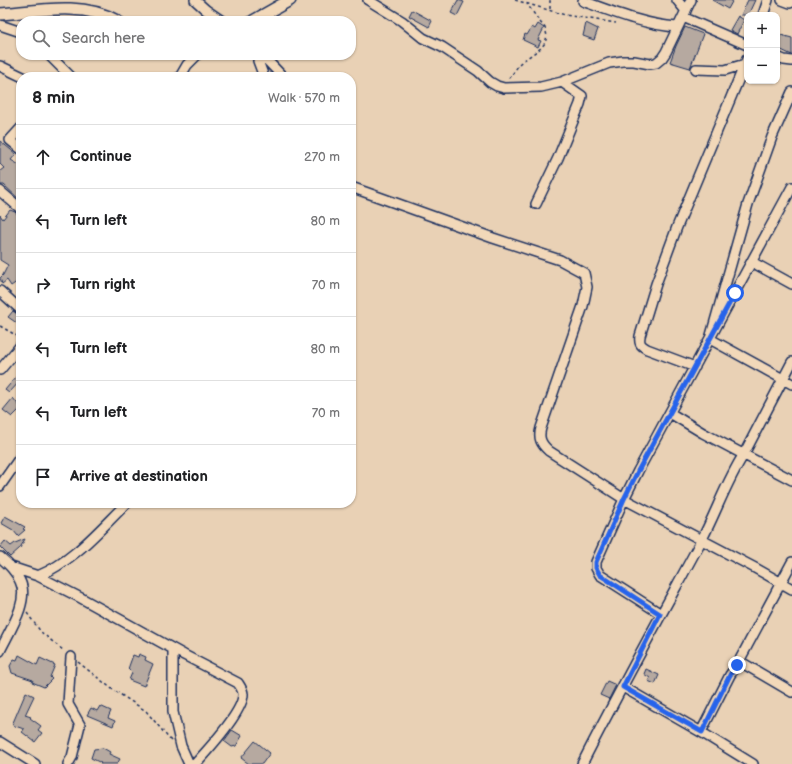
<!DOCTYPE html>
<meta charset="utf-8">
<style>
body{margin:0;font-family:"Balsamiq Sans",sans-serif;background:#f2f2f2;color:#202124}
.controls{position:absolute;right:12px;top:12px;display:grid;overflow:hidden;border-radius:8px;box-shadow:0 1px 3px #0004}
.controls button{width:36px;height:36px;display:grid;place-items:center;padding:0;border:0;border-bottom:1px solid #e0e0e0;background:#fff;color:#202124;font:20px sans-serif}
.stop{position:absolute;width:12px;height:12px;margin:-9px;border:3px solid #2563eb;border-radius:50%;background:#fff}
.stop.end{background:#2563eb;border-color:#fff;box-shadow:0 1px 4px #0008}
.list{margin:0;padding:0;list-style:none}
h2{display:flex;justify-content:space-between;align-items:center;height:52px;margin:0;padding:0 16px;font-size:17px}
h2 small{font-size:13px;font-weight:400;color:#757577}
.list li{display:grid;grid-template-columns:26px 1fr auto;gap:12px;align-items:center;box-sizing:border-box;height:64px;padding:0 16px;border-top:1px solid #e0e0e0}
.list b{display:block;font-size:15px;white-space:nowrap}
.list em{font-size:13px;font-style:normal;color:#757577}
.icon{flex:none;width:22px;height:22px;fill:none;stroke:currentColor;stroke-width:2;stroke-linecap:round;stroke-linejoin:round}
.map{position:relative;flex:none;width:792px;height:764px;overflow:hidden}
.search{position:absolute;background:#fff;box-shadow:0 1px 3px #0004;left:16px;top:16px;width:340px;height:44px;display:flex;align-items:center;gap:10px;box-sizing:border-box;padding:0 14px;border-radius:16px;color:#757577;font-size:15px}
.panel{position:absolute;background:#fff;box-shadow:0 1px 3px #0004;left:16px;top:72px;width:340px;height:436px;border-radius:16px}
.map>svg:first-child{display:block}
.building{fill:#b6a9a0;stroke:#1b2f5e}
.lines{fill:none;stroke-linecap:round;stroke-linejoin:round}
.minor-casing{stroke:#1b2f5e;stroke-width:12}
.tertiary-casing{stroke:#1b2f5e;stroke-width:14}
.path{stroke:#1b2f5e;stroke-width:1.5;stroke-dasharray:3 3;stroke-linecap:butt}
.minor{stroke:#f2d8b9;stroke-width:9}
.tertiary{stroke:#f2d8b9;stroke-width:11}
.route{stroke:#2563eb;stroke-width:5}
</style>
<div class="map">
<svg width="792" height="764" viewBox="0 0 792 764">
<rect width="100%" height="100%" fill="#e9d1b5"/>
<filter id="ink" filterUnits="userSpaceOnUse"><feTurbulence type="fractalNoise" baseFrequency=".025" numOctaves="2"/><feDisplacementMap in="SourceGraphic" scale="8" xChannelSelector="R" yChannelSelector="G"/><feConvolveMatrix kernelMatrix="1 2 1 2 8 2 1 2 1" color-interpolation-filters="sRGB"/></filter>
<g filter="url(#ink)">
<!-- building -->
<path class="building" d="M458 0 464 2 457 16 451 13Z
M712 0H733L728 9Z
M748 0H755L748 15H741Z
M412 10 432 21 429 27 409 16Z
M738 16 744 20 737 34 730 30Z
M586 23 598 29 594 40 583 36Z
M538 24 544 28 538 40 541 41 538 47 523 40 525 34 527 35 532 27 535 29Z
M685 27 703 34 690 68 670 62 676 46Z
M777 34 792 38V55L777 48Z
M0 141 16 154 11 160 21 166V201L4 185H0V171L4 168 0 164Z
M10 210 15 212 21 218V225L17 228 21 231V279L11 286 7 280 2 284 0 278 3 275 8 265 0 260V215L3 219Z
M13 311 21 316V326L8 317Z
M21 371V380L9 393 5 390Z
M13 398 21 408 12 417 3 410Z
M5 516 25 527 23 529 25 530 18 536 13 530 1 523Z
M25 539 20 548 10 557 0 547 5 541 11 546 15 543Z
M139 654 146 657 145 660 153 664 144 686 129 680 132 673 128 669 133 655 138 657Z
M19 655 37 665 40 658 55 665 50 677 52 679 44 687 32 682 33 680 12 673 10 666 14 659 17 660Z
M646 669 659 675 655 684 648 681 650 678 644 674Z
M607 681 616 685 609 699 600 695Z
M26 692 34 696 25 715 31 717 30 718 41 726 38 730 42 733 35 742 22 732 24 729 12 725Z
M100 706 111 711 108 718 115 721 113 726 87 715 91 708 97 711Z
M232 730 242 736 236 746 232 747 224 741Z
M255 741 270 753 262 764H249L241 758Z
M103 748 110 752 109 754 120 759 117 764H100L101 763 91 758 94 749Z"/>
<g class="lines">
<defs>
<path id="minor" d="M195 0 206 10 222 21
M368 0 402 21 423 38 442 47 478 71 490 82 497 86 504 88 541 87 562 82 609 63 623 61H634L650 64 656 63 662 58 666 52 691 0
M677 0 686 11
M782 0 790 3 792 2
M583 1C613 12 645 25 677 27
M763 15 768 0
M683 17 747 45
M0 25 21 32
M49 55 71 77
M262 55 283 77
M777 57 784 60 792 61
M258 61 264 77
M0 66 23 77
M696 69 725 70 745 64
M180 77 187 65 197 55
M792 92 772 137 748 204 710 339 792 384
M21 128 10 140 21 149
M351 187 493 238 560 260 584 273 587 287 583 306 541 428C538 438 541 444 549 451L624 499 755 568 792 589
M0 191 21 209
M536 204 558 158 580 104 582 96 562 82
M752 262 792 284
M0 291 21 310
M695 367 647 349C640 345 639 343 640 336L656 284 677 227 747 59
M0 370 21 345
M670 413 703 433 792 480
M0 486 21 456
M0 557C8 564 16 571 20 581 30 601 9 632 0 651
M11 567 38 576C74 561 100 529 127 503
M38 576 81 598 184 655 238 683C240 686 243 690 243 694 244 711 207 751 195 764
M661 614 600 575 596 568V562L624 499 638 471 792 187
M173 649V712L181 746 189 764
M739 661 792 692
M623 687 701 732 753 764
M701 732 730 675 737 665 792 562
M0 742 35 764
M68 764 72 757 80 725 68 704 71 657
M582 764C620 689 661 615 701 541 716 513 726 482 744 454L792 362"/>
<path id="tertiary" d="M0 14C38 11 82 1 117 21
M253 21 290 0"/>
</defs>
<!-- minor casing -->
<use href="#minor" class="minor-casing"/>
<!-- tertiary casing -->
<use href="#tertiary" class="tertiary-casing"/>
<!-- path -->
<path class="path" d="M515 0 565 15 616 23
M550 0V10
M509 79 520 63 541 48 545 43 547 36 545 28 540 22 527 4
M0 326 19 337
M27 613 41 632 64 651
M78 662 112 689 146 711 171 741"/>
<!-- minor -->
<use href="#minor" class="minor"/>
<!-- tertiary -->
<use href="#tertiary" class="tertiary"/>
</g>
</g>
<g class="lines" filter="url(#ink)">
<!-- route -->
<path class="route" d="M735 293 638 471 624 499 596 562V568L600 575 660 614 623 687 702 732 730 675 737 665"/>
</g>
</svg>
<div class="controls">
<button>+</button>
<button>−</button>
</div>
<div class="stop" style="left:735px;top:293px"></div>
<div class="stop end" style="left:737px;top:665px"></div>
<div class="search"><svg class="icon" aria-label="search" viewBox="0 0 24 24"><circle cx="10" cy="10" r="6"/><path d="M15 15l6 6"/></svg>Search here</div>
<section class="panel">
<h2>8 min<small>Walk · 570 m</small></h2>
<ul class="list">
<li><svg class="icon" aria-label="ahead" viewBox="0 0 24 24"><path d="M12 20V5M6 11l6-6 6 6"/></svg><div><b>Continue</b></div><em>270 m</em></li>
<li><svg class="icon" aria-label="left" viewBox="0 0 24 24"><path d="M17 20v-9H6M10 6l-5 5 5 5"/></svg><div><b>Turn left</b></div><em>80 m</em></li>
<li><svg class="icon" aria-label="right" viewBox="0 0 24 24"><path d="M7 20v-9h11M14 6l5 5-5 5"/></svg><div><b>Turn right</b></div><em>70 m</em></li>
<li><svg class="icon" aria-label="left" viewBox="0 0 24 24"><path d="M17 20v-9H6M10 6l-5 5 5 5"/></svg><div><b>Turn left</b></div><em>80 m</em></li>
<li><svg class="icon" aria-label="left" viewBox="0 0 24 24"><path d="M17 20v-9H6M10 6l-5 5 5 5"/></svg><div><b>Turn left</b></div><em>70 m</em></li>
<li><svg class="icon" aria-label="arrive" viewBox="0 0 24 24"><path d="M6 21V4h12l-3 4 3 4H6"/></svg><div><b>Arrive at destination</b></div></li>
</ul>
</section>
</div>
